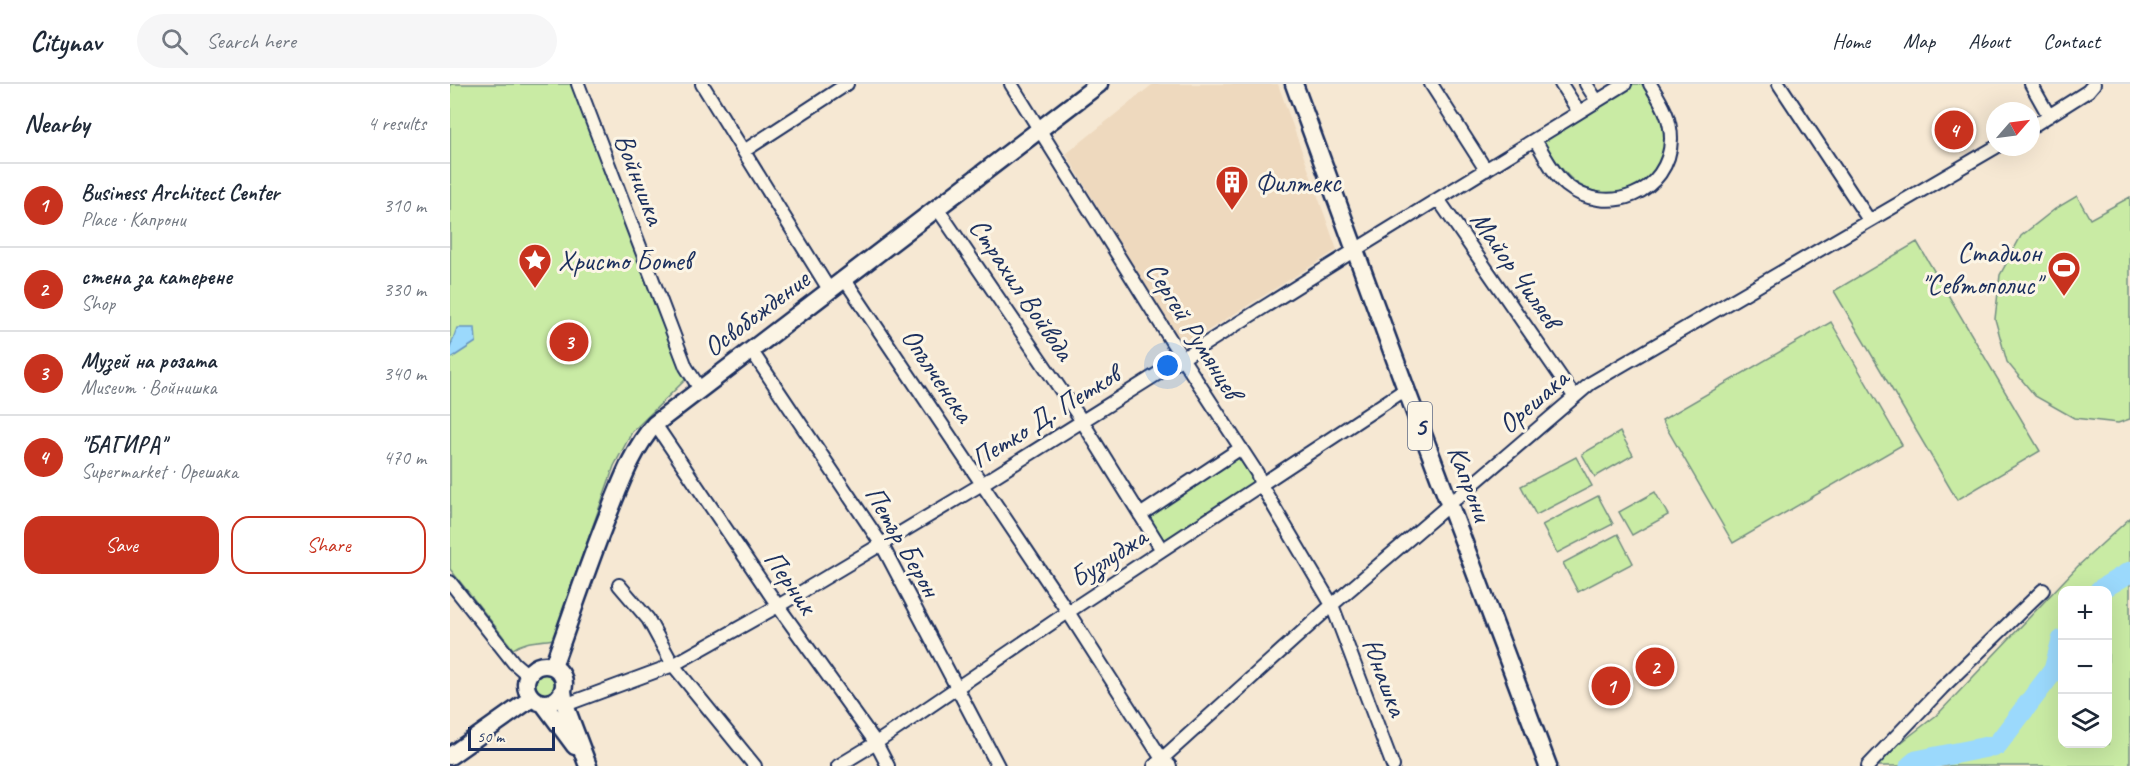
<!DOCTYPE html>
<meta charset="utf-8">
<style>
body{margin:0;font-family:Caveat,sans-serif;background:#f6f6f7;color:#1f2937}
.controls{position:absolute;right:18px;bottom:18px;display:grid;overflow:hidden;border-radius:12px;box-shadow:0 6px 24px #0002}
.controls button{width:54px;height:54px;display:grid;place-items:center;padding:0;border:0;border-bottom:2px solid #e0e1e3;background:#fff;color:#1f2937;font:30px sans-serif}
.compass{position:absolute;left:1536px;top:18px;width:54px;height:54px;border-radius:50%;background:#fff;box-shadow:0 6px 24px #0002;rotate:62deg}
.scale{position:absolute;left:18px;bottom:15px;width:87px;box-sizing:border-box;padding-left:6px;border:3px solid #1b2f5e;border-top:0;font-size:16px;line-height:21px;white-space:nowrap;color:#1b2f5e;-webkit-text-stroke:4px #fcf5e5;paint-order:stroke}
.you{position:absolute;left:718px;top:282px;width:21px;height:21px;margin:-15px;border:4px solid #fff;border-radius:50%;background:#1a73e8;box-shadow:0 0 0 9px #1a73e833}
.badge{display:grid;place-items:center;width:39px;height:39px;border-radius:50%;background:#c8321e;color:#fff;font-size:20px;font-weight:700}
.pin{position:absolute;translate:-50% -50%;border:3px solid #fff;box-shadow:0 2px 6px #0006}
.list{margin:0;padding:0;list-style:none}
h2{display:flex;justify-content:space-between;align-items:center;height:78px;margin:0;padding:0 24px;font-size:26px}
h2 small{font-size:20px;font-weight:400;color:#747a83}
.list li{display:grid;grid-template-columns:39px 1fr auto;gap:18px;align-items:center;box-sizing:border-box;height:84px;padding:0 24px;border-top:2px solid #e0e1e3}
.list b{display:block;font-size:22px;white-space:nowrap}
.list p{margin:0;font-size:20px;white-space:nowrap;color:#747a83}
.list em{font-size:20px;font-style:normal;color:#747a83}
.actions{display:flex;gap:12px;padding:18px 24px}
.actions a{flex:1;padding:14px 0;border:2px solid #c8321e;border-radius:18px;text-align:center;font-size:21px;color:#c8321e}
.actions .main{background:#c8321e;color:#fff}
.icon{flex:none;width:33px;height:33px;fill:none;stroke:currentColor;stroke-width:2;stroke-linecap:round;stroke-linejoin:round}
.map{position:relative;flex:none;width:1680px;height:682px;overflow:hidden}
header{display:flex;align-items:center;gap:36px;box-sizing:border-box;height:84px;padding:0 30px;background:#fff;border-bottom:2px solid #e0e1e3}
header strong{font-size:28px}
nav{display:flex;gap:33px;margin-inline-start:auto;font-size:21px}
.search{width:420px;height:54px;background:#f6f6f7;display:flex;align-items:center;gap:15px;box-sizing:border-box;padding:0 21px;border-radius:33px;color:#747a83;font-size:22px}
main{display:flex}
aside{flex:1;background:#fff}
.map>svg:first-child{display:block}
.built{fill:#eed9be}
.green{fill:#c9eba4;stroke:#728d81;stroke-width:1.5;fill-rule:evenodd}
.water{fill:#9bd9fc;stroke:#6895bd;stroke-width:1.5}
.lines{fill:none;stroke-linecap:round;stroke-linejoin:round}
.river{stroke:#9bd9fc;stroke-width:21}
.minor-casing{stroke:#1b2f5e;stroke-width:16}
.major-casing{stroke:#1b2f5e;stroke-width:21}
.minor{stroke:#fcf5e5;stroke-width:12}
.major{stroke:#fcf5e5;stroke-width:16}
.labels{text-anchor:middle;dominant-baseline:central;stroke-width:6;stroke-linejoin:round;paint-order:stroke}
.shield{fill:#fcf5e5;stroke:#5e6a86;stroke-width:1.5}
.shield-label{font-size:27px;font-weight:bold;fill:#1b2f5e}
.street-label{font-size:28px;fill:#1b2f5e;stroke:#fcf5e5}
.poi-label{font-size:28px;fill:#1b2f5e;stroke:#fcf5e5;text-anchor:start}
</style>
<header>
<strong>Citynav</strong>
<div class="search"><svg class="icon" aria-label="search" viewBox="0 0 24 24"><circle cx="10" cy="10" r="6"/><path d="M15 15l6 6"/></svg>Search here</div>
<nav><a>Home</a><a>Map</a><a>About</a><a>Contact</a></nav>
</header>
<main>
<aside>
<h2>Nearby<small>4 results</small></h2>
<ul class="list">
<li><span class="badge">1</span><div><b>Business Architect Center</b><p>Place · Капрони</p></div><em>310 m</em></li>
<li><span class="badge">2</span><div><b>стена за катерене</b><p>Shop</p></div><em>330 m</em></li>
<li><span class="badge">3</span><div><b>Музей на розата</b><p>Museum · Войнишка</p></div><em>340 m</em></li>
<li><span class="badge">4</span><div><b>&quot;БАГИРА&quot;</b><p>Supermarket · Орешака</p></div><em>470 m</em></li>
</ul>
<div class="actions"><a class="main">Save</a><a>Share</a></div>
</aside>
<div class="map">
<svg width="1680" height="682" viewBox="0 0 1680 682">
<rect width="100%" height="100%" fill="#f6e8d3"/>
<filter id="ink" filterUnits="userSpaceOnUse"><feTurbulence type="fractalNoise" baseFrequency=".0167" numOctaves="2"/><feDisplacementMap in="SourceGraphic" scale="12" xChannelSelector="R" yChannelSelector="G"/><feConvolveMatrix kernelMatrix="1 2 1 2 8 2 1 2 1" color-interpolation-filters="sRGB"/></filter>
<g filter="url(#ink)">
<!-- built -->
<path class="built" d="M703 0H828L887 166 733 262 730 261 616 70Z"/>
<!-- green -->
<path class="green" d="M0 0H122L235 296 182 348 164 382 103 555C88 558 76 556 63 565L0 485Z
M1182 0H1192C1202 14 1214 32 1216 49 1223 101 1160 127 1123 96 1110 86 1101 69 1092 56Z
M1627 112 1640 135 1680 113V335L1668 339 1624 334 1585 312 1557 278 1545 235 1550 191 1571 152 1605 125Z
M1467 158 1590 367 1507 416 1384 207Z
M1381 238 1452 361 1283 459 1212 336Z
M1170 348 1183 371 1145 393 1132 370Z
M787 371 806 400 716 460 696 430Z
M1126 373 1142 402 1086 431 1071 402Z
M1205 408 1218 431 1182 451 1169 428Z
M1148 412 1163 440 1107 469 1092 441Z
M1680 434V682H1427L1444 664 1488 630 1628 482ZM1612 506H1658V660H1612Z
M1168 450 1183 479 1128 508 1113 479Z
M83 600a12 12 0 1 1 24 0a12 12 0 1 1-24 0Z"/>
<!-- water -->
<path class="water" d="M7 244H25L26 258 0 275V264Z"/>
<g class="lines">
<!-- river -->
<path class="river" d="M1650 506 1680 488
M1460 682 1466 677 1547 661 1604 586 1612 556"/>
<defs>
<path id="minor" d="M128 0 236 283 250 305
M252 0 380 207
M561 0 732 274 807 389 811 401 882 521 943 682
M981 0 1036 86
M1111 0 1129 28
M1136 0 1147 17
M1329 0 1419 136
M1581 0 1599 32
M1581 43 1638 7 1644 0
M1085 56C1094 70 1103 90 1116 101 1157 134 1220 109 1221 55 1221 33 1211 18 1200 0
M294 67 397 0
M988 115 1124 312
M487 124 632 337 712 466
M395 196 618 528 712 675 720 682
M301 266 432 461 548 682
M205 340 328 522 426 659 438 682
M690 431 791 364
M0 498 64 579 78 591
M169 501 198 535 223 581 305 682
M115 621 223 581 328 522 532 400 905 166 1175 0
M388 682 426 659 618 528 956 305
M704 682 882 521 1141 299 1546 63
M1418 682 1492 604 1593 506"/>
<path id="major" d="M844 0 956 305 1098 682
M76 600a19 19 0 1 1 38 0a19 19 0 1 1-38 0Z
M103 582C122 530 139 477 160 426 172 396 183 365 205 340L649 0
M113 607 115 621 138 682
M93 619 125 662
M0 672 82 614"/>
</defs>
<!-- minor casing -->
<use href="#minor" class="minor-casing"/>
<!-- major casing -->
<use href="#major" class="major-casing"/>
<!-- minor -->
<use href="#minor" class="minor"/>
<!-- major -->
<use href="#major" class="major"/>
</g>
</g>
<!-- icons -->
<defs>
<symbol id="building-pin" viewBox="-11 -11 22 30"><path d="M0 17L-7.5 6A9.5 9.5 0 1 1 7.5 6Z" fill="#c8321e" stroke="#fcf5e5"/><path d="M-4-6H4V6H1V3H-1V6H-4ZM-2.5-4.3h1.7v1.8h-1.7ZM.8-4.3h1.7v1.8H.8ZM-2.5-1h1.7V.8h-1.7ZM.8-1h1.7V.8H.8Z" fill="#fff"/></symbol>
<symbol id="sight-pin" viewBox="-11 -11 22 30"><path d="M0 17L-7.5 6A9.5 9.5 0 1 1 7.5 6Z" fill="#c8321e" stroke="#fcf5e5"/><path d="M0-6L1.8-2.2L6-1.7L2.9 1.2L3.7 5.4L0 3.3L-3.7 5.4L-2.9 1.2L-6-1.7L-1.8-2.2Z" fill="#fff"/></symbol>
<symbol id="stadium-pin" viewBox="-11 -11 22 30"><path d="M0 17L-7.5 6A9.5 9.5 0 1 1 7.5 6Z" fill="#c8321e" stroke="#fcf5e5"/><path d="M0-5a6.5 5 0 1 0 0 10a6.5 5 0 1 0 0-10ZM-3.5-1.8h7v3.6h-7Z" fill="#fff"/></symbol>
</defs>
<g fill-rule="evenodd">
<use href="#building-pin" x="763" y="79" width="38" height="52"/>
<use href="#sight-pin" x="66" y="157" width="38" height="52"/>
<use href="#stadium-pin" x="1595" y="165" width="38" height="52"/>
</g>
<g class="labels">
<!-- shield labels -->
<rect class="shield" x="958" y="318" width="24" height="48" rx="4.5"/>
<g class="shield-label">
<text x="970" y="342">5</text>
</g>
<!-- street labels -->
<g class="street-label">
<text transform="translate(190 95) rotate(69)">Войнишка</text>
<text transform="translate(1066 185) rotate(55)">Майор Чиляев</text>
<text transform="translate(572 205) rotate(56)">Страхил Войвода</text>
<text transform="translate(306 229) rotate(-37)">Освобождение</text>
<text transform="translate(744 246) rotate(58)">Сергей Румянцев</text>
<text transform="translate(488 291) rotate(56)">Опълченска</text>
<text transform="translate(1083 317) rotate(-41)">Орешака</text>
<text transform="translate(595 332) rotate(-32)">Петко Д. Петков</text>
<text transform="translate(1020 399) rotate(69)">Капрони</text>
<text transform="translate(453 457) rotate(60)">Петър Берон</text>
<text transform="translate(658 473) rotate(-33)">Бузлуджа</text>
<text transform="translate(341 498) rotate(55)">Перник</text>
<text transform="translate(935 593) rotate(69)">Юнашка</text>
</g>
<!-- poi labels -->
<g class="poi-label">
<text x="805" y="98">Филтекс</text>
<text x="1591" y="168" text-anchor="end">Стадион<tspan x="1591" dy="32">"Севтополис"</tspan></text>
<text x="108" y="176">Христо Ботев</text>
</g>
</g>
</svg>
<div class="controls">
<button>+</button>
<button>−</button>
<button><svg class="icon" aria-label="layers" viewBox="0 0 24 24"><path d="M12 4l9 5-9 5-9-5zM3 14l9 5 9-5"/></svg></button>
</div>
<svg class="compass" viewBox="-18 -18 36 36"><path d="M0-13l5 13h-10z" fill="#e53935"/><path d="M0 13l5-13h-10z" fill="#747a83"/></svg>
<div class="scale">50 m</div>
<div class="you"></div>
<div class="pin badge" style="left:1161px;top:602px">1</div>
<div class="pin badge" style="left:1205px;top:583px">2</div>
<div class="pin badge" style="left:119px;top:258px">3</div>
<div class="pin badge" style="left:1504px;top:46px">4</div>
</div>
</main>
